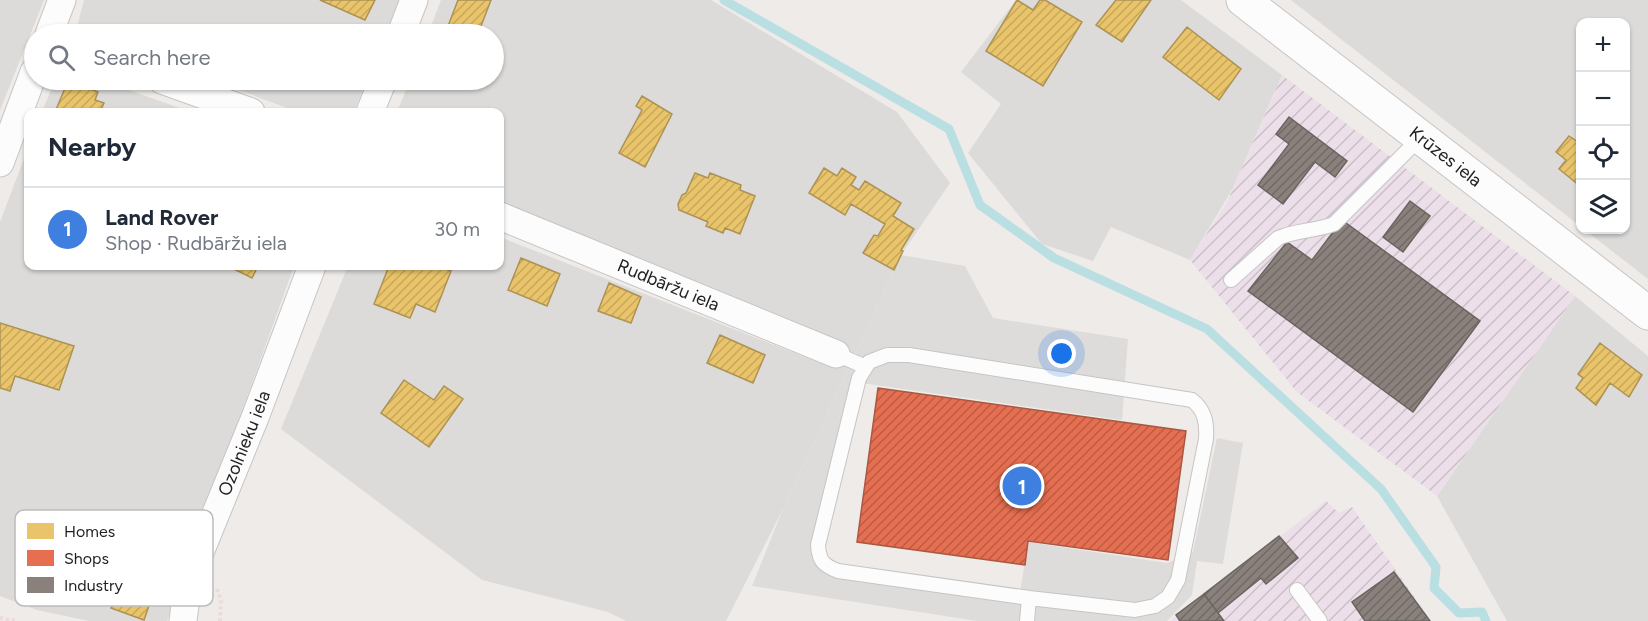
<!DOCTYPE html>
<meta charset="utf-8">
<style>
body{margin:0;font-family:Figtree,sans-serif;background:#f2f2f3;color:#1f2937}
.controls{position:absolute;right:18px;top:18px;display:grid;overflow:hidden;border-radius:12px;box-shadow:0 2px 4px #0004}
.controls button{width:54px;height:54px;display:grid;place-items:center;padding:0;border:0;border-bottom:2px solid #e0e1e3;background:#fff;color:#1f2937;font:30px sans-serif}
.you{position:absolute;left:1062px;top:354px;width:21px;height:21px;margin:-15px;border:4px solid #fff;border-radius:50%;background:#1a73e8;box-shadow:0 0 0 9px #1a73e833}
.badge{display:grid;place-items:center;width:39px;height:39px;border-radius:50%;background:#d93025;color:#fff;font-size:20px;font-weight:700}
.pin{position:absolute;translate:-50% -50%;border:3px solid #fff;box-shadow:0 2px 6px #0006}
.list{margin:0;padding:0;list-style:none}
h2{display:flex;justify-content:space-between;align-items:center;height:78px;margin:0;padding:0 24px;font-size:26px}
h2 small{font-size:20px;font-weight:400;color:#747a83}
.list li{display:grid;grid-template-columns:39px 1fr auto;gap:18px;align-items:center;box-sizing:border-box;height:84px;padding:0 24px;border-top:2px solid #e0e1e3}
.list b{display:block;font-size:22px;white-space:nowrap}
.list p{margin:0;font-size:20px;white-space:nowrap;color:#747a83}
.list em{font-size:20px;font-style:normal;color:#747a83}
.icon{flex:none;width:33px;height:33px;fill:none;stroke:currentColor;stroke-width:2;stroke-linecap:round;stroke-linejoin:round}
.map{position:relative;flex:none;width:1648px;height:621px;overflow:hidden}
.search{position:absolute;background:#fff;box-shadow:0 2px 4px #0004;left:24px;top:24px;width:480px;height:66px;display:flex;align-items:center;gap:15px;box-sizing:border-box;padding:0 21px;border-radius:33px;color:#747a83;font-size:22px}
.panel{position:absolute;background:#fff;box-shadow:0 2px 4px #0004;left:24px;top:108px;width:480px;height:162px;border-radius:12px}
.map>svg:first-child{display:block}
.residential{fill:#dddbd9}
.industrial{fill:url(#industrial-furrows)}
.parking{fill:#dedcdb}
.homes{fill:url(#homes-hatch);stroke:#ac9254;stroke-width:1.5}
.shops{fill:url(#shops-hatch);stroke:#ab5742;stroke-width:1.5}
.industry{fill:url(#industry-hatch);stroke:#6a6460;stroke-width:1.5}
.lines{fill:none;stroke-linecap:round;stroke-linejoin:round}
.stream{stroke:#b9dfe3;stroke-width:9}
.service-casing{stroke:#c6c5c4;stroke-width:16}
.minor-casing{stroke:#c6c5c4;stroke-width:29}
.tertiary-casing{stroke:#c6c5c4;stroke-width:35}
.path{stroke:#ecd9d9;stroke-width:4;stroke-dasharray:3 3;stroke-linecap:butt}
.service{stroke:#fcfcfc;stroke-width:14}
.minor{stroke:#fcfcfc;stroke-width:27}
.tertiary{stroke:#fcfcfc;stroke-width:33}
.labels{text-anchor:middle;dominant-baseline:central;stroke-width:6;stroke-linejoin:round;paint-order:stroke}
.street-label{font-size:18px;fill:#1f1f1f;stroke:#fff}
.key{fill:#fff;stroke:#bcbcbc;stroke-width:1.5}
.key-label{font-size:16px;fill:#1f1f1f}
</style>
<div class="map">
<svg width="1648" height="621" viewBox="0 0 1648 621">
<defs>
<pattern id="industrial-furrows" width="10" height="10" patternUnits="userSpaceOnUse" patternTransform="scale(1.5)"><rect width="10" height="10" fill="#ecdfe9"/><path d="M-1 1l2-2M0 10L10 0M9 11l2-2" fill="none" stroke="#cabfc7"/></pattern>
<pattern id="homes-hatch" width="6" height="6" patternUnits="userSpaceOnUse" patternTransform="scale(1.5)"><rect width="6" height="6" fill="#e9c46a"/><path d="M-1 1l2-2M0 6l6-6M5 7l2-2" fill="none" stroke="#c7a85b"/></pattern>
<pattern id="shops-hatch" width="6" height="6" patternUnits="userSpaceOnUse" patternTransform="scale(1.5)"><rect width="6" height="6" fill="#e76f51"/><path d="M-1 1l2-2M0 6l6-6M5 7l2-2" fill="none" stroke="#bb5b43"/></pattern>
<pattern id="industry-hatch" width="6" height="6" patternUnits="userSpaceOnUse" patternTransform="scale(1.5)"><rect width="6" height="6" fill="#8a817c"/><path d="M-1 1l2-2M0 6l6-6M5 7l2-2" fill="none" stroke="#706965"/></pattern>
</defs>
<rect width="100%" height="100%" fill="#eeebe8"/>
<!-- residential -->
<path class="residential" d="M0 0H44L0 110Z
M84 0H400L386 34H96L77 27Z
M441 0H711L897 112 950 183 901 255 783 509 726 621H626L608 612 482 580 281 429 348 266H500V237L830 367 841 343 500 204V112H397L410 80H494V34H428Z
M1016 0H1181L1282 75 1233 188 1190 260 1111 227 1093 261 1042 244 968 153 1001 104 961 72Z
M1291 0H1648V279L1585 230H1626V22H1580V226Z
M55 80H100L191 112H42Z
M212 80H367L354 112H298Z
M28 148V266H294L167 621H89L37 610 0 596V222Z
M1575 296 1648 356V621H1507L1437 496Z"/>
<!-- industrial -->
<path class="industrial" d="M1282 75 1575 296 1437 496 1297 392 1190 260 1228 200Z
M1326 501 1339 513 1352 507 1431 621H1170Z"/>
<!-- parking -->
<path class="parking" d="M901 255 965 266 993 318 1128 339 1122 420 861 383 821 570 1019 599 1028 542 1167 563 1193 552 1217 438 1243 443 1223 564 1197 561 1192 595 1167 621H977L752 586 783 509Z"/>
<!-- homes -->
<path class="homes" d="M320 0H375L365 20Z
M458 0H491L478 34H445Z
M1017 0 1033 10 1040 0H1045L1082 22 1043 86 986 51Z
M1116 0H1151L1122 42 1096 25Z
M1187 27 1241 69 1219 100 1163 57Z
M68 81 98 92 95 100 104 103 100 112H55Z
M642 96 672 114 645 167 619 153 642 110 636 106Z
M1569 136 1578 142 1580 139V186L1559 169 1566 160 1556 152Z
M824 168 837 176 842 168 856 177 851 185 859 190 865 181 901 203 893 216 914 229 901 250 903 251 894 270 863 253 874 235 878 236 885 224 851 204 845 215 809 193Z
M695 173 708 178 710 173 741 185 740 190 755 196 740 234 725 228 723 233 706 226 708 222 679 210 678 204 682 195 686 193Z
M521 258 560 274 547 306 508 290Z
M228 266H258L252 278Z
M389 266H436L451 271 435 312 416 304 410 318 374 304Z
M609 283 641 297 631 323 598 311Z
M0 323 74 346 59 390 15 376 10 391 0 388Z
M720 335 765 355 753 383 707 363Z
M1600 343 1642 375 1629 397 1610 383 1596 405 1576 388 1583 378 1578 374Z
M404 380 434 400 444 386 463 399 429 447 381 413Z
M112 561 159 577 144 620 111 608 120 582 107 578Z"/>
<!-- shops -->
<path class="shops" d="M878 388 1186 431 1168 560 1028 541 1025 565 857 542Z"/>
<!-- industry -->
<path class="industry" d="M1289 117 1347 161 1335 177 1315 162 1283 204 1258 185 1289 144 1276 134Z
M1410 201 1430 216 1403 252 1383 237Z
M1342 220 1480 321 1413 412 1248 291 1287 242 1312 260Z
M1279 536 1298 558 1266 584 1261 578 1218 613 1204 594Z
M1394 572 1430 621H1365L1352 602Z
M1204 594 1224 621H1180L1176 615Z"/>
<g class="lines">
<!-- stream -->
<path class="stream" d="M724 0 949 129 980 205 1054 258 1207 329 1381 489 1436 567 1434 588 1459 613 1482 612 1486 621"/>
<defs>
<path id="service" d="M1231 280 1278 238C1295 230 1316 231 1334 224L1420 138
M836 354 866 367
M887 355H909L1192 400C1205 410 1207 423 1206 439L1178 580 1168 597 1155 606 1135 610 1029 598 838 571C823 565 819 561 818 545L859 378 869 362Z
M1297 590 1320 621
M1027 621 1029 598"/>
<g id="minor">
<path d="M49 34 62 0"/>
<path d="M401 34 414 0"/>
<path d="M162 80 251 112"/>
<path d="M370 112 383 80"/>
<path d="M0 163 34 72"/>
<path id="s1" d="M500 216 836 354"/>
<path id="s2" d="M183 621 188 582 256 415 312 266"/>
</g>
<g id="tertiary">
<path id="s3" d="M1243 0 1648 313"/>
</g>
</defs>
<!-- service casing -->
<use href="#service" class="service-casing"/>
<!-- minor casing -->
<use href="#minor" class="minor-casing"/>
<!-- tertiary casing -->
<use href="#tertiary" class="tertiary-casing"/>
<!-- path -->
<path class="path" d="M217 589 221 600 220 621
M0 618 16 621"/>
<!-- service -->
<use href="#service" class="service"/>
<!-- minor -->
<use href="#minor" class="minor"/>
<!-- tertiary -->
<use href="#tertiary" class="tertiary"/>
</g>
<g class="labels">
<!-- street labels -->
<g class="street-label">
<text stroke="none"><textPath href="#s3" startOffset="256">Krūzes iela</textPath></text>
<text stroke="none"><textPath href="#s1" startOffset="182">Rudbāržu iela</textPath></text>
<text stroke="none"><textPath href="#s2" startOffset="189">Ozolnieku iela</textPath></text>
</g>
</g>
<!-- legend -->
<rect x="15" y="510" width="198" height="96" rx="9" class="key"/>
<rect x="27" y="523" width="27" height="16" fill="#e9c46a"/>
<rect x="27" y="550" width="27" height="16" fill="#e76f51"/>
<rect x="27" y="577" width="27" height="16" fill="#8a817c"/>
<g class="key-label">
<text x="64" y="537">Homes</text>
<text x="64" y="564">Shops</text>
<text x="64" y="591">Industry</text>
</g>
</svg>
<div class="controls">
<button>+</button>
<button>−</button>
<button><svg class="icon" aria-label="locate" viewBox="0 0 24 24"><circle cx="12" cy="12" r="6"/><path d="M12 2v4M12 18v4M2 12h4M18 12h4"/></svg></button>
<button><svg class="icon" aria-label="layers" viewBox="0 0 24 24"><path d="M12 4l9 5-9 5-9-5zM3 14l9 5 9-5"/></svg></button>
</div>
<div class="you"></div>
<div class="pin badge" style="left:1022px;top:486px;background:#3f7fe0">1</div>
<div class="search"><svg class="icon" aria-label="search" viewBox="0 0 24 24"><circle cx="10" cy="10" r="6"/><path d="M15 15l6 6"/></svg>Search here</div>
<section class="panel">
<h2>Nearby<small></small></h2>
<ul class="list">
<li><span class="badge" style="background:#3f7fe0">1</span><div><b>Land Rover</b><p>Shop · Rudbāržu iela</p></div><em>30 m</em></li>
</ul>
</section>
</div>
